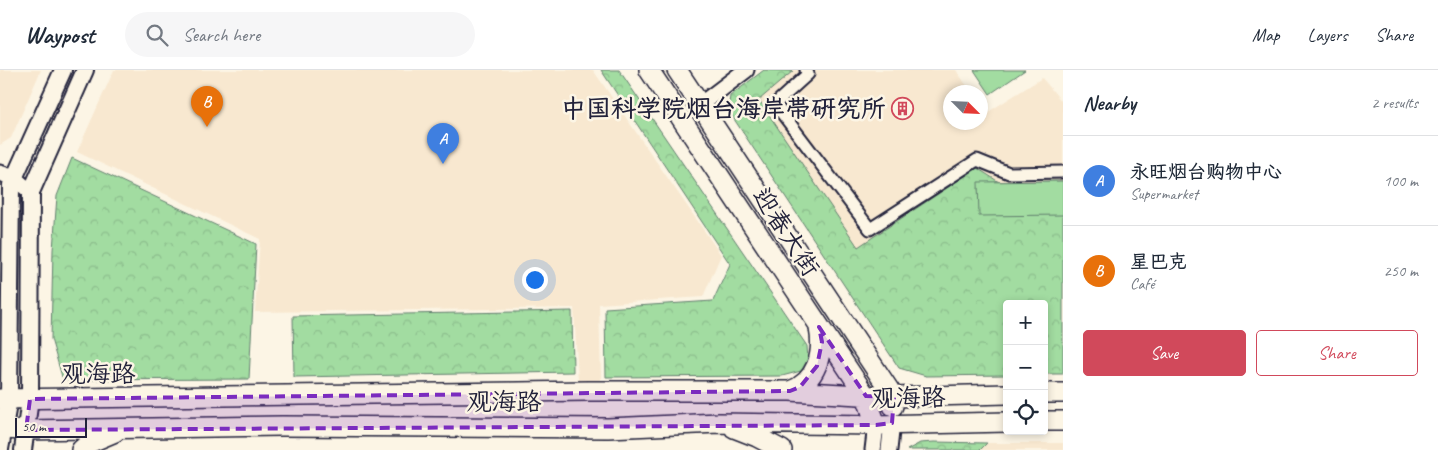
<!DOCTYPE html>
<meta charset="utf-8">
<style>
body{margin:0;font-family:Caveat,"LXGW WenKai TC",sans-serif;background:#f6f6f7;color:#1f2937}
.controls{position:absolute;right:15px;bottom:15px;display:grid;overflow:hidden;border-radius:5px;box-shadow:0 2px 8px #0003}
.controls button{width:45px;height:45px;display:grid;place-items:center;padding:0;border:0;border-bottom:1px solid #e0e1e3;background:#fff;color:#1f2937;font:25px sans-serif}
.compass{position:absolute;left:943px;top:15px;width:45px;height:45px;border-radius:50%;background:#fff;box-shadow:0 2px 8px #0003;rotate:114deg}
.scale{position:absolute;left:15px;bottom:12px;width:72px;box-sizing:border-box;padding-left:5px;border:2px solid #22223b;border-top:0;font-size:14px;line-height:18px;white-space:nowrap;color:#22223b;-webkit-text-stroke:4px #fcf5e5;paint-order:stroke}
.you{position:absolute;left:534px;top:209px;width:18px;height:18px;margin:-12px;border:4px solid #fff;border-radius:50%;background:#1a73e8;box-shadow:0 0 0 8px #1a73e833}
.badge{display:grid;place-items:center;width:32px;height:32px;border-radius:50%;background:#d1495b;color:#fff;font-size:16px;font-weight:700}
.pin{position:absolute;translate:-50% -41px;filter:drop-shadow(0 1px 2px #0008)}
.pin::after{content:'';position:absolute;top:26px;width:18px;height:15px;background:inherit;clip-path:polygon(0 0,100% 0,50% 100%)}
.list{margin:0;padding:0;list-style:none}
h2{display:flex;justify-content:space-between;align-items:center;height:65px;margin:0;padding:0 20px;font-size:21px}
h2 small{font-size:16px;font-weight:400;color:#747a83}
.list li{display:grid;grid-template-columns:32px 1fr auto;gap:15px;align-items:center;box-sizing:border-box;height:90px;padding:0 20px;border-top:1px solid #e0e1e3}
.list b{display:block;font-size:19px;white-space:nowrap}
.list p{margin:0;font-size:16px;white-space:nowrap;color:#747a83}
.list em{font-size:16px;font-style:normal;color:#747a83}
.actions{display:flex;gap:10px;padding:15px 20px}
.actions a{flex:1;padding:11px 0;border:1px solid #d1495b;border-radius:5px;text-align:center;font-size:18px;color:#d1495b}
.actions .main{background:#d1495b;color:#fff}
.icon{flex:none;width:28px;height:28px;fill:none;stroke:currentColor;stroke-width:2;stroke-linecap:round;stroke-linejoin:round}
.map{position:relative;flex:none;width:1063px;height:380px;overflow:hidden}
header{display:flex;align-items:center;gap:30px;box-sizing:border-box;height:70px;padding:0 25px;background:#fff;border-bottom:1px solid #e0e1e3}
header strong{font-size:24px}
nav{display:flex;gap:28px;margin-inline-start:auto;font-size:18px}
.search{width:350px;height:45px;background:#f6f6f7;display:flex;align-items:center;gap:12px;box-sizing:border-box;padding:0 18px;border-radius:28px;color:#747a83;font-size:19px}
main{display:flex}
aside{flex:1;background:#fff}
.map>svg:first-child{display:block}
.built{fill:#f8e8d0}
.forest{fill:url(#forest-crowns);stroke:#627f6e}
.pitch{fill:#a2dca1;stroke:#627f6e}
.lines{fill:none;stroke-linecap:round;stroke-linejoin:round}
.minor-casing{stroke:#22223b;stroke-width:15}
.tertiary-casing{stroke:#22223b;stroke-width:19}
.secondary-casing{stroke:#22223b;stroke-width:20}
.primary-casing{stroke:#22223b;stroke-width:22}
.minor{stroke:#fcf5e5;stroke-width:11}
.tertiary{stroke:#fcf5e5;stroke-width:15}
.secondary{stroke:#fcf5e5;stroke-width:16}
.primary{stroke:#fcf5e5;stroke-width:19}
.marked{fill:#7b2cbf;fill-opacity:0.2;stroke:#7b2cbf;stroke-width:4;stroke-dasharray:10 6;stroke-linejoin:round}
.labels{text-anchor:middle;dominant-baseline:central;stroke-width:5;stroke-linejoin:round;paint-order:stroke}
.poi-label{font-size:25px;font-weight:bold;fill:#22223b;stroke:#fcf5e5;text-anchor:end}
.street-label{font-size:25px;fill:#22223b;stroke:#fcf5e5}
</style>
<header>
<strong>Waypost</strong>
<div class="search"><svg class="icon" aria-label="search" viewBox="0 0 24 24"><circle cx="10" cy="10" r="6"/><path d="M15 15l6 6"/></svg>Search here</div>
<nav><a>Map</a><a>Layers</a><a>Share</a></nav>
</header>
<main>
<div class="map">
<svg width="1063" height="380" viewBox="0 0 1063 380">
<defs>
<pattern id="forest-crowns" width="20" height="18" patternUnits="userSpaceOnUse" patternTransform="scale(1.25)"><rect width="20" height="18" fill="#a2dca1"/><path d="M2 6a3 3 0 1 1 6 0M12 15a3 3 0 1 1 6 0" fill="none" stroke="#8bbc8c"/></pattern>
</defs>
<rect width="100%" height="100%" fill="#fcf5e5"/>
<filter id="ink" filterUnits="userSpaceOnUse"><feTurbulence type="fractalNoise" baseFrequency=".02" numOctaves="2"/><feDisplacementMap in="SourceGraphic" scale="10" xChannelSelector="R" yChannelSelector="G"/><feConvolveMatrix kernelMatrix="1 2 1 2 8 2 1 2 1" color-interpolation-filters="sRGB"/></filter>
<g filter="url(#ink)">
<!-- built -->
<path class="built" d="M0 0H41L11 68 0 75Z
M114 0H593L721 185 703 227 599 234 601 310 578 311 574 238 255 242 260 169 77 82Z
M764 0H956L971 22H951V52H981V38L985 44 1042 8 1063 33V304H1044V234H1007V305L926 306 899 298 728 40 730 26Z
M987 373H1063V380H980Z"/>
<!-- forest -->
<path class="forest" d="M601 0H619L807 276 808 289 801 301 782 306 606 307 605 238 713 231 730 194Z
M764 0 793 1 759 30 858 177 977 98 999 112 1063 111V304H1044V234H1007V305L926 306 899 298 728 40 730 26Z
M72 88 256 174 249 309 63 310 51 269 53 180 57 126Z
M572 241 573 302 294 307 293 246Z
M934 372 987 373 980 380H907L920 373Z"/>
<!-- pitch -->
<path class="pitch" d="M974 0H1025L990 24Z
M1063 111V145L979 146 978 112Z"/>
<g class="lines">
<defs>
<path id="minor" d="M806 0 808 4 775 34 870 159 977 90 1009 103 1063 102"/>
<path id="tertiary" d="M700 35 746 0
M0 103 14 108 31 122
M873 380 876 355
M889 380 892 353"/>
<path id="secondary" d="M0 379 9 329 11 115 63 0
M23 380 30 329 31 122 85 0"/>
<path id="primary" d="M649 0 866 326 876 355
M677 0 894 327 893 336
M790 321C817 311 824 284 819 258
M1044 323H1063
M0 329 588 321H790L894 327 1007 324
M1044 351H1063
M734 358 757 367 782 380
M0 359 26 360 282 356 608 358 719 353 876 355 1007 352
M81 380 89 373 115 362"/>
</defs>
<!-- minor casing -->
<use href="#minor" class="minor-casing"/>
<!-- tertiary casing -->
<use href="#tertiary" class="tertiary-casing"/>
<!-- secondary casing -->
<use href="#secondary" class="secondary-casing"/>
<!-- primary casing -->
<use href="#primary" class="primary-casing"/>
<!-- minor -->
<use href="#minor" class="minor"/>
<!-- tertiary -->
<use href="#tertiary" class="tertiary"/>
<!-- secondary -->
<use href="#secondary" class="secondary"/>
<!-- primary -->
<use href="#primary" class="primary"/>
</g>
</g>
<!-- marked area -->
<path class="marked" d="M819 257 866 326 894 327 892 353 876 355 26 360 30 329 790 321 800 317 817 296 822 272Z"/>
<!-- icons -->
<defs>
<symbol id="building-ring" viewBox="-11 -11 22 22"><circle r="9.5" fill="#fcf5e5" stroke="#d1495b" stroke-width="1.5"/><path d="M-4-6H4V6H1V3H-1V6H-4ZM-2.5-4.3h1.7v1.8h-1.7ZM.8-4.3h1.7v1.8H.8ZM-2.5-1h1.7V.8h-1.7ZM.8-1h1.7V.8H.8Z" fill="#d1495b"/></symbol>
</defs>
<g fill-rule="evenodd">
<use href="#building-ring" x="890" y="26" width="25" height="25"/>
</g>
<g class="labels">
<!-- poi labels -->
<g class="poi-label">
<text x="886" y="39">中国科学院烟台海岸带研究所</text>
</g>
<!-- street labels -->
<g class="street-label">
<text transform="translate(786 162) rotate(57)">迎春大街</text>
<text x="98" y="304">观海路</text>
<text transform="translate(908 328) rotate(-1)">观海路</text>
<text x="504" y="332">观海路</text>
</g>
</g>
</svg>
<div class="controls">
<button>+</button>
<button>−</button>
<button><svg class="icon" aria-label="locate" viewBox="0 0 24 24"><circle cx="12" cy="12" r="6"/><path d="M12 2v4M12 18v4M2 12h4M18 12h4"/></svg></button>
</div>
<svg class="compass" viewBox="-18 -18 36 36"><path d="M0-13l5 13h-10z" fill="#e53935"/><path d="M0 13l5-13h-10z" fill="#747a83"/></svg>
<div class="scale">50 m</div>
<div class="you"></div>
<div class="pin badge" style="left:443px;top:94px;background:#3f7fe0">A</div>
<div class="pin badge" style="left:207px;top:57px;background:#e8710a">B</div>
</div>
<aside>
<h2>Nearby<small>2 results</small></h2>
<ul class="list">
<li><span class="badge" style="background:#3f7fe0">A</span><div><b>永旺烟台购物中心</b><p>Supermarket</p></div><em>100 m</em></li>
<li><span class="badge" style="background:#e8710a">B</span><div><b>星巴克</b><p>Café</p></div><em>250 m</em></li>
</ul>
<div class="actions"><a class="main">Save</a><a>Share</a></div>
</aside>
</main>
